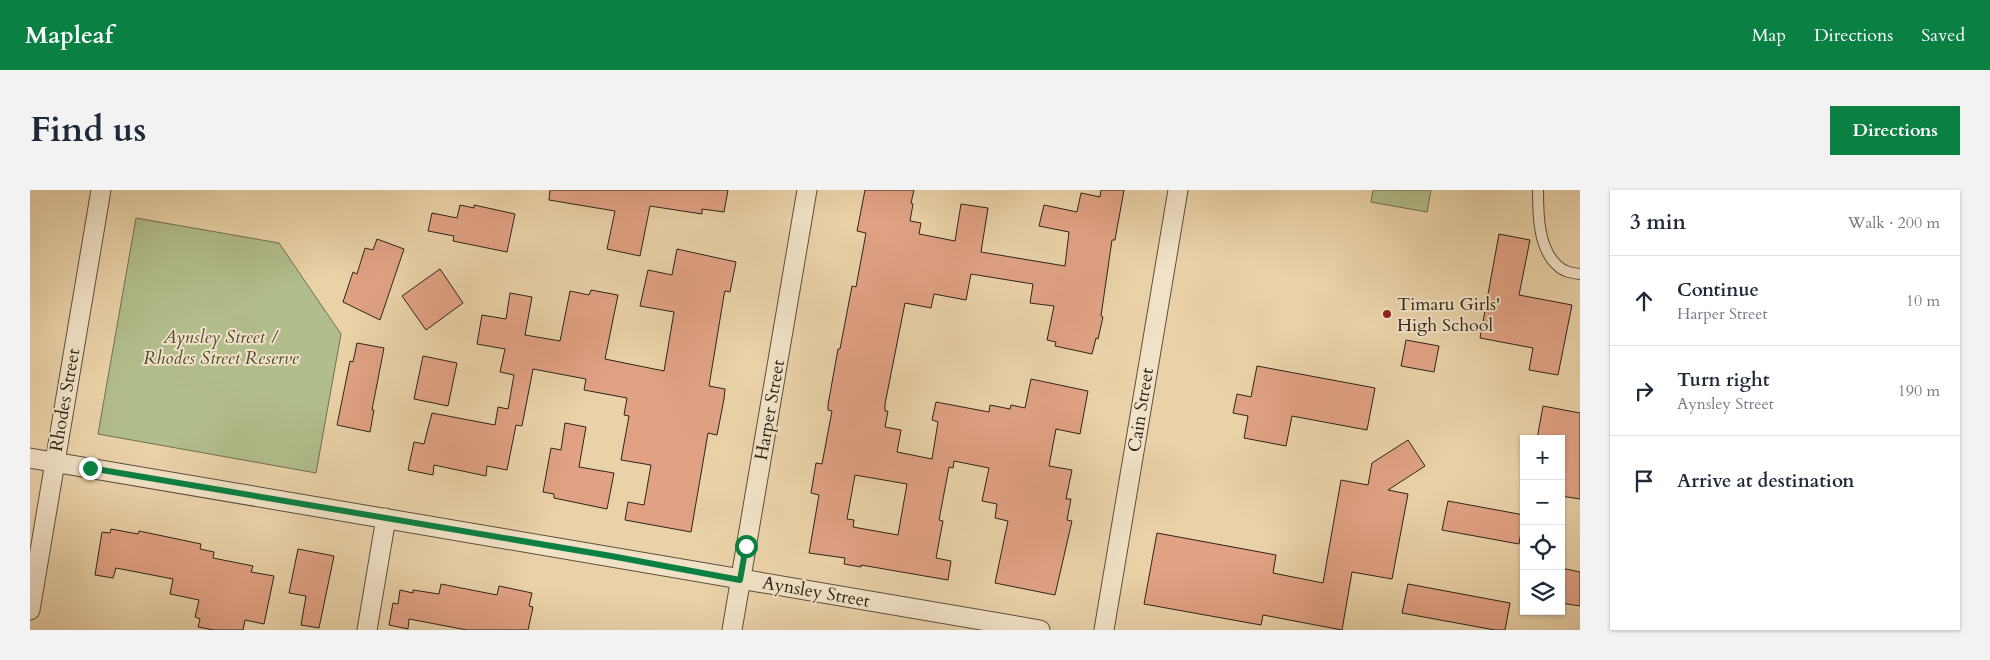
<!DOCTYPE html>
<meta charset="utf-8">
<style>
body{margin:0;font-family:Cardo,serif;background:#f2f2f3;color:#1f2937}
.controls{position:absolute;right:15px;bottom:15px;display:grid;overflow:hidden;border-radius:0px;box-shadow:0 1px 4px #0004}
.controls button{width:45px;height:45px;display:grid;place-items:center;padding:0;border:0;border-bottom:1px solid #e0e1e3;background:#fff;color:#1f2937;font:25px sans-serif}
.stop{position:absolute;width:15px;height:15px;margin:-11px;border:4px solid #0b8043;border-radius:50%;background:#fff}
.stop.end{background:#0b8043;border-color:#fff;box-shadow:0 1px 5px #0008}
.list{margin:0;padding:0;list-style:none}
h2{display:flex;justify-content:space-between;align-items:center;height:65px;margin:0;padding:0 20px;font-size:21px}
h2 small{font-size:16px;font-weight:400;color:#747a83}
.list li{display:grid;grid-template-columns:32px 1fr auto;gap:15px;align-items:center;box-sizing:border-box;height:90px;padding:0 20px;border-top:1px solid #e0e1e3}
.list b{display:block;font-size:19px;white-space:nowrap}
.list p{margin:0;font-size:16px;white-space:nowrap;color:#747a83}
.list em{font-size:16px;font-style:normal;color:#747a83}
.icon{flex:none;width:28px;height:28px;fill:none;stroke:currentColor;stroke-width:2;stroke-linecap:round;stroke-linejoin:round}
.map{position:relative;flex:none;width:1550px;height:440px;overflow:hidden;border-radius:0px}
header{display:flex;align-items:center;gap:30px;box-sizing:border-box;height:70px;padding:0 25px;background:#0b8043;color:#fff}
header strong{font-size:24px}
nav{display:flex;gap:28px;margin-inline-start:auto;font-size:18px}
.intro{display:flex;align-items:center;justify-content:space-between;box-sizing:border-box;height:120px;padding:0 30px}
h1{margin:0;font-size:35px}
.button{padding:12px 22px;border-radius:0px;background:#0b8043;color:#fff;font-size:18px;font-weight:700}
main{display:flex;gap:30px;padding:0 30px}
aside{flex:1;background:#fff;border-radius:0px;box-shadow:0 1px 4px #0004}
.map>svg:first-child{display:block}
.green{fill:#b1bd8b;stroke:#707052}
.building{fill:#e0a184;stroke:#2e2418;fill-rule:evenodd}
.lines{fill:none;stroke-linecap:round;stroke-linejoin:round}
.service-casing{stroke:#5d4f3c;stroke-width:12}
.minor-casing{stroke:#5d4f3c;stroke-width:21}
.service{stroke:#f1e1c6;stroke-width:10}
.minor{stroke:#f1e1c6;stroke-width:19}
.route{stroke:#0b8043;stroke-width:6}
.poi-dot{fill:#8f2418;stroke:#f1e1c6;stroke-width:2}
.labels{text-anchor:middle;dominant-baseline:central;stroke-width:4;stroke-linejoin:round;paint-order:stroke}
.poi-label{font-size:18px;fill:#2e2418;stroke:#f1e1c6;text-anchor:start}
.park-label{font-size:18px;font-style:italic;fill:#4f4a35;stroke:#f1e1c6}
.street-label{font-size:18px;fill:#2e2418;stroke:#f1e1c6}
</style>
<header>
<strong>Mapleaf</strong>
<nav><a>Map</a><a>Directions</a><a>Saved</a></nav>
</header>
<div class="intro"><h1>Find us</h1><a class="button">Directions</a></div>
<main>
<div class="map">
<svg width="1550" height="440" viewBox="0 0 1550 440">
<rect width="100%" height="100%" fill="#e9d1a8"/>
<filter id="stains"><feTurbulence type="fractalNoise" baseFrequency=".004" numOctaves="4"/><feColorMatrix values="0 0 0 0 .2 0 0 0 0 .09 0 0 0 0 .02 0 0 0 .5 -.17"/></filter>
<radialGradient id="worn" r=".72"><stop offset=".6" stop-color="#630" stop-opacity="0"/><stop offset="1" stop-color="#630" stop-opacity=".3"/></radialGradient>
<!-- green -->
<path class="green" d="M1343 0H1401L1397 22 1341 12Z
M106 28 249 53 311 144 286 283 68 244Z"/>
<!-- building -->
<path class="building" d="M520 0H698L694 22 672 19V24L620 16 610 66 577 59 585 21 519 10Z
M835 0H884L881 13 883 14 880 31 891 33 889 44 925 51 931 14 958 18 951 62 1035 76 1039 42 1009 36 1014 15 1047 22 1051 3 1070 7 1071 0H1094L1085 50H1082L1071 126 1073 127 1068 149 1066 148 1062 164 1025 156 1026 152 1017 150 1024 116 1000 113 1003 94 941 84 936 110 904 104 901 118 875 113 855 214V221H858L855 237 871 240 867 262 902 269 908 232 902 230 906 212 959 222 960 215 980 219 981 215 995 218 1001 189 1058 201 1050 244 1026 239 1019 276 1042 280 1036 309H1041L1037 330 1042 331 1025 405 965 393 978 331 965 328 967 314 952 311 959 278 924 271 923 278 919 277 909 330 913 331 906 368 921 371 918 390 831 375V377L814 374 815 368 779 363 789 305 781 303 786 273 792 274 802 221 798 220V215L808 159H810L822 96 826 97 836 43 827 41ZM825 285 877 294 868 345 823 337 824 330 817 329Z
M430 15 444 18V15L485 24 477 62 423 51 424 46 398 41 402 23 427 28Z
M1469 44 1500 50 1489 105 1542 115 1528 185 1499 180 1503 158 1450 148Z
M347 49 374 59 350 130 313 112 323 82 327 84 335 58 343 60Z
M647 59 706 72 700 102 695 101 694 105 679 196 695 199 694 209 687 245 678 243 661 342 595 330 598 312 614 315 621 275 591 270 599 226 594 225 597 208 554 200 556 189 503 179 492 236 486 235 477 280 457 276 456 286 404 275 403 285 378 280 384 252 394 254 402 223 465 235 468 217 478 219 484 185 470 182 475 159 447 154 452 125 476 129 480 103 502 107 495 145 530 151 540 101 559 105 561 100 588 105 575 169 634 181 644 122 610 116 618 80 642 85Z
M410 79 433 113 396 140 372 106Z
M1376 150 1409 156 1404 182 1371 176Z
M327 153 354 158 342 220H344L340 242 307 235 320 171 323 172Z
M393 166 427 173 418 216 384 209Z
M1227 176 1345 198 1337 240 1262 226 1256 256 1214 248 1218 226 1203 223 1207 204 1221 207Z
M1513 216 1550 223V309L1531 306V249H1507Z
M535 233 556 237 549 277 584 283 577 319 524 308V304L513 302 521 258 531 260Z
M1378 250 1395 276 1358 300 1378 304 1362 389 1322 382 1312 440 1233 425 1231 435 1114 414 1127 343 1246 365 1243 383 1293 393 1311 290 1338 295 1342 273Z
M1418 311 1494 325 1489 354 1412 340Z
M81 339 108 344 109 341 171 354 170 359 184 362 183 368 223 376 221 382 244 386 234 434 215 430 213 440H184L168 437 170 429 165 427 169 410 140 404 143 389 86 378 83 388 65 385 72 342 80 343Z
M268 359 304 366 289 438 271 435 276 406 259 403Z
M1531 378 1550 382V416L1531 413Z
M411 394 467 405 469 396 502 403 499 416 503 417 498 440H437L379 429 378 439 359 435 363 413 368 414 370 400 383 403V400L409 404Z
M1378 394 1480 413 1475 440H1465L1372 423Z"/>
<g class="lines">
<defs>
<path id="service" d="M1508 0C1508 23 1508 59 1528 76 1534 82 1542 83 1550 84"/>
<path id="minor" d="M0 268 1010 440
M0 420 71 0
M337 440 356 328
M702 440 777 0
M1074 440 1148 0"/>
</defs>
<!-- service casing -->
<use href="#service" class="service-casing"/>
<!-- minor casing -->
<use href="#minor" class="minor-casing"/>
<!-- service -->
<use href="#service" class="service"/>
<!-- minor -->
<use href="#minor" class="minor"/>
</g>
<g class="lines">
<!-- route -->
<path class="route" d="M60 278 581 366 710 390 716 356"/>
</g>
<!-- markers -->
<circle class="poi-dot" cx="1357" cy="124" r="5"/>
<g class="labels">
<!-- poi labels -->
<g class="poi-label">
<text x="1367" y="114">Timaru Girls'<tspan x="1367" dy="21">High School</tspan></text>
</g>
<!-- park labels -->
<g class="park-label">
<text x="191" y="147">Aynsley Street /<tspan x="191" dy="21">Rhodes Street Reserve</tspan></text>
</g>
<!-- street labels -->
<g class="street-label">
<text transform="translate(35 210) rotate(-80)">Rhodes Street</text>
<text transform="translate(740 220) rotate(-80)">Harper Street</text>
<text transform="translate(1111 220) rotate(-81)">Cain Street</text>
<text transform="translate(786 402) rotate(10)">Aynsley Street</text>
</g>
</g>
<rect width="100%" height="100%" filter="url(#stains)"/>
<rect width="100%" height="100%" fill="url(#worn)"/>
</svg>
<div class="controls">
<button>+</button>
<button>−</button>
<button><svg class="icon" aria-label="locate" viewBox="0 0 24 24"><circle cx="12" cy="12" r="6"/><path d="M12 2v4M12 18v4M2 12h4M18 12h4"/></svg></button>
<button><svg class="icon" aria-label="layers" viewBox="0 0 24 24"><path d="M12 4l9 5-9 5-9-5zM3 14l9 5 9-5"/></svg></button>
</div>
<div class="stop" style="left:716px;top:356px"></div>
<div class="stop end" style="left:60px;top:278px"></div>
</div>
<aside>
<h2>3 min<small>Walk · 200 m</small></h2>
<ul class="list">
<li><svg class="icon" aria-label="ahead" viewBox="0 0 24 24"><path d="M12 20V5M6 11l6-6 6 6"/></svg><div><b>Continue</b><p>Harper Street</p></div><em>10 m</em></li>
<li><svg class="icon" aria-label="right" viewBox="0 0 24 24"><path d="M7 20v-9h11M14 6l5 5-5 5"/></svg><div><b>Turn right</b><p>Aynsley Street</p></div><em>190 m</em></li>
<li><svg class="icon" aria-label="arrive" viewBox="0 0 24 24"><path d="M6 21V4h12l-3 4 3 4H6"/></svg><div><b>Arrive at destination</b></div></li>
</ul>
</aside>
</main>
